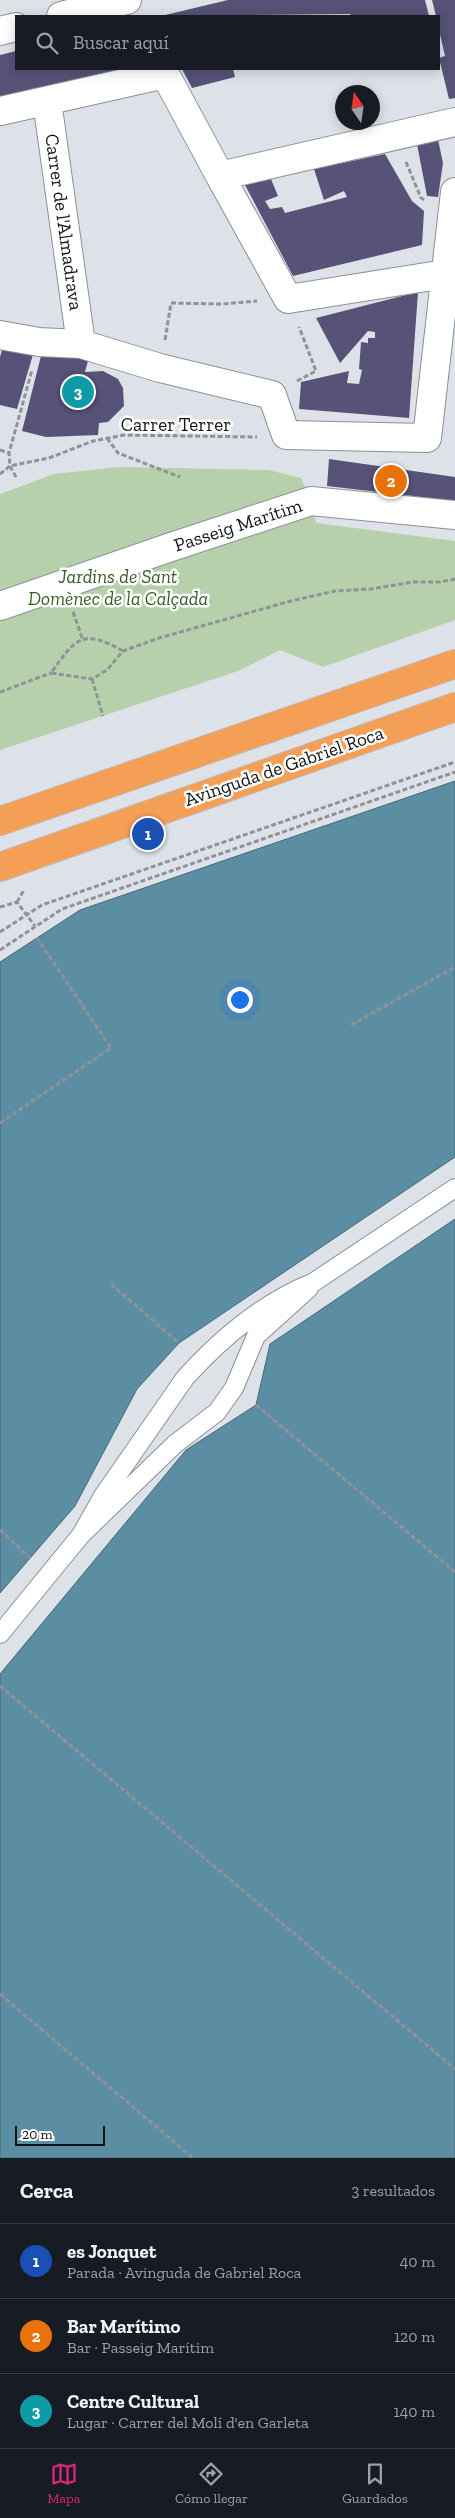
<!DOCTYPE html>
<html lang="es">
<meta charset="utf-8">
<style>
body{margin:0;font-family:"Zilla Slab",serif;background:#242831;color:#f1f3f6}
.compass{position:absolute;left:335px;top:85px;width:45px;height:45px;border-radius:50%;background:#171b24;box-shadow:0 2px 12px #0003;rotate:347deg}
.scale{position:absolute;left:15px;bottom:12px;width:90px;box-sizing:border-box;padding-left:5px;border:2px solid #121315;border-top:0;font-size:14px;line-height:18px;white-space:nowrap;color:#121315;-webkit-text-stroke:4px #fff;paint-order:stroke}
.you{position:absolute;left:239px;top:999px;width:18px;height:18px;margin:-12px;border:4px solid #fff;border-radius:50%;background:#1a73e8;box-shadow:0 0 0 8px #1a73e833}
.badge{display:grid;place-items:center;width:32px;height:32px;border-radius:50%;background:#db2777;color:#fff;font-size:16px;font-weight:700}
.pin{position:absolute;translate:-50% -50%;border:2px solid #fff;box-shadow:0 1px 5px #0006}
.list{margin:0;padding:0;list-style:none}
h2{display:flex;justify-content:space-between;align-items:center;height:65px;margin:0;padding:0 20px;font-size:21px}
h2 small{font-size:16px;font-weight:400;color:#9ea1a6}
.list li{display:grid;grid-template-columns:32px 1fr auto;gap:15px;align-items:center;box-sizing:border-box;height:75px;padding:0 20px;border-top:1px solid #363941}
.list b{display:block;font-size:19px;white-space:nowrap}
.list p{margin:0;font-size:16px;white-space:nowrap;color:#9ea1a6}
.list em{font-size:16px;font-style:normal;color:#9ea1a6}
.icon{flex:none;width:28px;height:28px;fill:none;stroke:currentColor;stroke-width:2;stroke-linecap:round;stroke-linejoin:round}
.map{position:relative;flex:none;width:455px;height:2158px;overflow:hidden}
.search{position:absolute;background:#171b24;box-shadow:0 2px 12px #0003;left:15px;right:15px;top:15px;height:55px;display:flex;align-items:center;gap:12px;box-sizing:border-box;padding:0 18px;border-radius:0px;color:#9ea1a6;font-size:19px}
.sheet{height:290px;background:#171b24}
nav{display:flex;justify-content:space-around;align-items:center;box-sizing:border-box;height:70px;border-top:1px solid #363941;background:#171b24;font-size:14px;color:#9ea1a6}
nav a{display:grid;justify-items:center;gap:2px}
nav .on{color:#db2777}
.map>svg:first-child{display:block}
.green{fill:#b5d0ab}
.water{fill:#5b8da3;stroke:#456878}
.building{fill:#585178}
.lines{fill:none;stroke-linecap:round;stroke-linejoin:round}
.lane-casing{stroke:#8b9095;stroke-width:20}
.street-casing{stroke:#8b9095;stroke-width:30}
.highway-casing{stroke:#bdbdbd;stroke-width:30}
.path{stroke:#8f9297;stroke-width:3;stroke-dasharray:5 2.5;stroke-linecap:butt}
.lane{stroke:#fff;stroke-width:18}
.street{stroke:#fff;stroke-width:28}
.highway{stroke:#f59e56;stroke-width:28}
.labels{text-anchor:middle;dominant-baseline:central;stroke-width:5;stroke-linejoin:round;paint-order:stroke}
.street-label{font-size:19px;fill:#121315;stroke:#fff}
.park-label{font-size:19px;font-style:italic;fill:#365c25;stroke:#fff}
</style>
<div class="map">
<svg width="455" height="2158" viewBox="0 0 455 2158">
<rect width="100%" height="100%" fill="#dde2e8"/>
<!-- green -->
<path class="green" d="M119 467 269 470 301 478 311 501 316 523 455 541V620L323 667 280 650 238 671 0 750V494L54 474Z"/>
<!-- water -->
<path class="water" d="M455 781V1157L179 1343 137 1389 75 1506 0 1593V962L80 910Z
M455 1219V2158H0V1674L186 1450 256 1405 270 1344Z"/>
<!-- building -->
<path class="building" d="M228 0H425L429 16H351L350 14 161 16Z
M432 0H455V98L449 99 439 58 445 56 439 30V16H436Z
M16 51V69H136L0 100V55Z
M182 69H233L235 77 192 88Z
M437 135 443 163 438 197 427 196 416 139Z
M385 154 412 201 424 211 422 245 293 276 245 185 271 179 278 196 265 201 270 209 282 207 285 213 347 197 344 191 324 200 314 169Z
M418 292 409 418 299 409 301 382 349 371 347 383 359 384 362 370 359 369 361 342 368 343V338H375V332L368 331 340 363 316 318Z
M4 343 34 351 17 409 0 405V357Z
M42 352 89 357 85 372 103 371 118 379 123 388 124 406 108 422 99 423 98 435 46 437 22 431Z
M329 459 455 477V501L327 486Z"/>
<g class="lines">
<defs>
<path id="lane" d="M81 1535 103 1496 185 1378C221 1338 264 1302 314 1282L455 1188
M0 1634 81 1535 175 1444 217 1412 234 1388 256 1336 309 1288"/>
<path id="street" d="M61 16 127 0
M0 31 16 27
M47 101 81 344
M0 111 165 74 220 176
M445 274 288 299 220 176 455 122
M0 335 39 342 81 344 160 368 272 395 286 435 427 438 455 192
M0 606 171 547 311 501 455 515"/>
<path id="highway" d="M0 821 455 664
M0 867 455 707"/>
</defs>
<!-- lane casing -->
<use href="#lane" class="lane-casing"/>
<!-- street casing -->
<use href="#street" class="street-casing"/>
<!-- highway casing -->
<use href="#highway" class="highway-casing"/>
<!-- path -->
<path class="path" d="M406 162 421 198 425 200
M165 340 171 303 222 304 257 301
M297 381 316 371 299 327
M107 438 118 453 180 477
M0 450 9 453
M0 474 10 466 49 458 93 441 124 435 257 437
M16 477 10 466 9 453 32 370
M73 612 83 640
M123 651C82 628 76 638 51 673L92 679 107 670 123 651 159 638 291 601 335 591 371 589 413 582H440L455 579
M92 679 103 716
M0 692 51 673
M17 902 24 890
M0 907 17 902 35 926
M0 932 42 905 455 762
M0 950 62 909 455 772
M351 1025 455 967
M0 1123 111 1048 37 938
M111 1284 179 1343
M256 1405 455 1572
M0 1530 30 1558
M0 1686 455 2069
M0 1994 193 2158"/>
<!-- lane -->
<use href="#lane" class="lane"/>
<!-- street -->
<use href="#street" class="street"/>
<!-- highway -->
<use href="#highway" class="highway"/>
</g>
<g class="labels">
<!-- street labels -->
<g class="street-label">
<text transform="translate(64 222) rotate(82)">Carrer de l'Almadrava</text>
<text x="176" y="424">Carrer Terrer</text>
<text transform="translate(238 525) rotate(-18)">Passeig Marítim</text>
<text transform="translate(284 766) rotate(-19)">Avinguda de Gabriel Roca</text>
</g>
<!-- park labels -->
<g class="park-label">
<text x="118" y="576">Jardins de Sant<tspan x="118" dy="22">Domènec de la Calçada</tspan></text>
</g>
</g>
</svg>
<svg class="compass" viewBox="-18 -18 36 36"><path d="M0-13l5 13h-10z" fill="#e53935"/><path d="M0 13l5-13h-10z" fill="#9ea1a6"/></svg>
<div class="scale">20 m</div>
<div class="you"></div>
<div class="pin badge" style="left:148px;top:834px;background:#1a4fb4">1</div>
<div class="pin badge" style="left:391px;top:481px;background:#e8710a">2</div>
<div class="pin badge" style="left:78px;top:392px;background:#0f9aa8">3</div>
<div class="search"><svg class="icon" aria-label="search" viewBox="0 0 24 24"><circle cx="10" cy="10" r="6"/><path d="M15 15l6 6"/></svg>Buscar aquí</div>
</div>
<section class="sheet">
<h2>Cerca<small>3 resultados</small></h2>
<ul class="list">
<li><span class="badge" style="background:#1a4fb4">1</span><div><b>es Jonquet</b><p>Parada · Avinguda de Gabriel Roca</p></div><em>40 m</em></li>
<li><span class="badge" style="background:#e8710a">2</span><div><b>Bar Marítimo</b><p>Bar · Passeig Marítim</p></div><em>120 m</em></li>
<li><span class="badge" style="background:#0f9aa8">3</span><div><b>Centre Cultural</b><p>Lugar · Carrer del Molí d'en Garleta</p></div><em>140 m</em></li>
</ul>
</section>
<nav>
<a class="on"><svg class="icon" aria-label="map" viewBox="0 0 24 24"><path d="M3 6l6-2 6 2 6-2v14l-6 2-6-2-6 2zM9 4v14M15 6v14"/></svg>Mapa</a>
<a><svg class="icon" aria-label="directions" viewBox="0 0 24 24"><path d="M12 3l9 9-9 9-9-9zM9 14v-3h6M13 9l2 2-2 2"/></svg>Cómo llegar</a>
<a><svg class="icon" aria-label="saved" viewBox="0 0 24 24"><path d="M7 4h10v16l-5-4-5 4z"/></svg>Guardados</a>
</nav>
